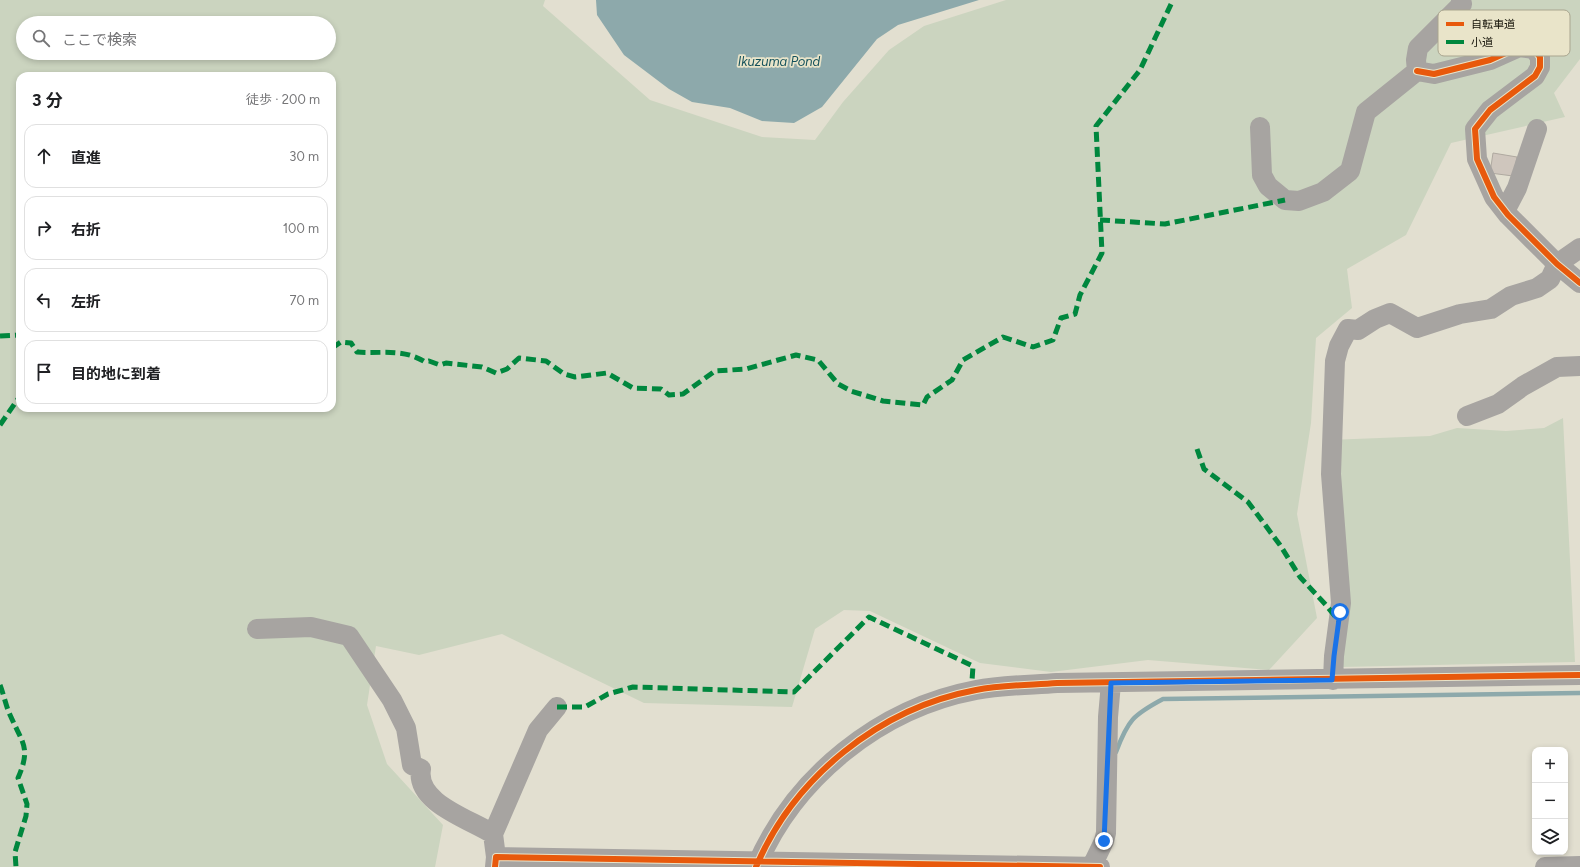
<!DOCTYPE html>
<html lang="ja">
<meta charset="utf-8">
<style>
body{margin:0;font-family:Figtree,"Noto Sans JP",sans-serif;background:#f2f2f2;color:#202124}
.controls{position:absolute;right:12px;bottom:12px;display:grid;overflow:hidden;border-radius:8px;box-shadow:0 2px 6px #0003}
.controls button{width:36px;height:36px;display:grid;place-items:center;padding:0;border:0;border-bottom:1px solid #e0e0e0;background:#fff;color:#202124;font:20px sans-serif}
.stop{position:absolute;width:12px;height:12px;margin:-9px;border:3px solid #1a73e8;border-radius:50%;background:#fff}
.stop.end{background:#1a73e8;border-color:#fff;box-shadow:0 1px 4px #0008}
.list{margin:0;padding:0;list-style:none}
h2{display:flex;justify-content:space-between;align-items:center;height:52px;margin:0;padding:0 16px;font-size:17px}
h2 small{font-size:13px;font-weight:400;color:#757577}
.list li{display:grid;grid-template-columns:26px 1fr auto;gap:12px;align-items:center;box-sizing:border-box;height:64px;margin:0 8px 8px;padding:0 8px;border:1px solid #e0e0e0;border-radius:12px}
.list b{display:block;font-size:15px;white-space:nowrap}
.list em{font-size:13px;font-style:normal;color:#757577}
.icon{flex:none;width:22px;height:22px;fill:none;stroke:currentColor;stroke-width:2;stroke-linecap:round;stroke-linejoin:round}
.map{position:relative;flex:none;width:1580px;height:867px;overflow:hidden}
.search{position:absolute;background:#fff;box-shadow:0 2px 6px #0003;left:16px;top:16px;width:320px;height:44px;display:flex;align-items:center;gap:10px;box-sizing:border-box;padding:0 14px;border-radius:22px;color:#757577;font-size:15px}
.panel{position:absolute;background:#fff;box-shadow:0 2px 6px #0003;left:16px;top:72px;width:320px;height:340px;border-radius:12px}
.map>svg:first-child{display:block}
.green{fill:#cbd4bf;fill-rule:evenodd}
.water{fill:#8da9ab}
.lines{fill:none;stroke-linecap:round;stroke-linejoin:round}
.stream{stroke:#8da9ab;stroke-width:4.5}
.building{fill:#cfc6bd;stroke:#afa9a0}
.minor{stroke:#a7a4a1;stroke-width:20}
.quiet{stroke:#00873e;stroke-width:5;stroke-dasharray:10 5;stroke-linecap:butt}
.cycleway-casing{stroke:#e9e4c9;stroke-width:8}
.cycleway{stroke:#e8590c;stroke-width:6}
.route{stroke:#1a73e8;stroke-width:5}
.labels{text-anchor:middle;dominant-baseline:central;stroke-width:3.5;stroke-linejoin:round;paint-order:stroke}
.water-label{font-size:13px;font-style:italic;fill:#13515b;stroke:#e9e4c9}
.key{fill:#e9e4c9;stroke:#a9a58f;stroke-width:1}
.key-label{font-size:11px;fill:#141208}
</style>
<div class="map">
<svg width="1580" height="867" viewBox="0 0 1580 867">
<rect width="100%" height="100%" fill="#e2dfd0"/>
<!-- green -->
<path class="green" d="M0 0H545L543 6 650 100 762 137 815 140 843 102 889 50 924 26 1006 0H1580V59L1554 93 1565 117 1451 143 1406 235 1347 269 1352 308 1316 338 1311 423 1297 514 1317 618 1269 670 1148 660 1051 672 980 663 870 611 844 610 815 629 792 707 644 703 502 634 419 655 376 646 367 705 387 764 443 825 435 867H0ZM23 23H329V53H23ZM20 76H332V408H20Z
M1563 418 1575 662 1341 667 1329 440 1430 436 1457 428 1506 431 1544 428Z"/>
<!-- water -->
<path class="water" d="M596 0H979L898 25 877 39 822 107 794 123 762 121 730 108 692 102 669 89 624 55 597 15Z"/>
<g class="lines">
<!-- stream -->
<path class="stream" d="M1116 752C1128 720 1133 715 1163 699L1580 693"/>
</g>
<!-- building -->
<path class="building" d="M1493 153 1517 157 1513 176 1490 173Z"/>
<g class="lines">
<!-- minor -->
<path class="minor" d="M1417 71 1434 74 1490 60 1519 47 1534 49 1540 57V67L1535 76 1490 110 1475 129 1477 159 1494 197 1508 215 1557 264 1580 283
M1417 71 1416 60 1418 48 1462 4 1461 0
M1260 127 1262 175 1268 186 1285 200 1299 201 1323 192 1350 171 1366 112 1417 71
M1505 211 1517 188 1537 129
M1467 416 1498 404 1523 386 1557 367 1580 366
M257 629 311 627 349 636 392 700 406 728 412 765 421 769C415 803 470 819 493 834L496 857
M1333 680 1334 656 1341 603 1331 474 1335 361 1339 346 1348 329 1358 330 1375 319 1390 313 1417 328 1460 314 1491 309 1511 296 1537 288 1550 279 1557 264 1580 248
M493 834 538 730 557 707
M1092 866 1104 841 1106 833 1108 717 1111 683
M495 867 496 857 1100 867
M756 867C794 777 880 708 976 690 1002 685 1030 685 1057 683L1580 675
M1545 867 1580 866"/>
<!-- quiet -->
<path class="quiet" d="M1100 220 1165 224 1285 200
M0 336 20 335
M332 348 341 342 351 343 357 352C382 354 403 348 425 362L429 361 440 365 446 363 482 367 496 373 507 369 519 358 546 361 564 374 575 377 607 373 633 388 661 389 669 395 683 394 715 371 746 369 796 355 818 360 838 384 851 391 883 401 923 405 927 397 952 380 963 360 1003 337 1033 347 1053 340 1061 318 1075 314 1080 295 1102 253 1096 126 1140 70 1173 0
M0 425 20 396
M1197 449 1204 469 1248 502 1280 545 1300 577 1326 605 1339 621
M0 685C4 695 6 707 11 717 23 744 31 748 18 778L27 804 26 816 15 852 16 867
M557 707H585L608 694 633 687 794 692 869 617 973 666 972 681"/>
<defs>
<path id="cycleway" d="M1417 71 1434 74 1490 60 1519 47 1534 49 1540 57V67L1535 76 1490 110 1475 129 1477 159 1494 197 1508 215 1557 264 1580 283
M495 867 496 857 1100 867
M756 867C794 777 880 708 976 690 1002 685 1030 685 1057 683L1580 675"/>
</defs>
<!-- cycleway casing -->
<use href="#cycleway" class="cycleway-casing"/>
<!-- cycleway -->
<use href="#cycleway" class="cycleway"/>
</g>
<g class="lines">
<!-- route -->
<path class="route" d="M1104 841 1111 683 1332 680 1334 656 1340 612"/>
</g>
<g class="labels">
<!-- water labels -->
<g class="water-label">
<text x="779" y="61">Ikuzuma Pond</text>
</g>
</g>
<!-- legend -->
<rect x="1438" y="10" width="132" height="46" rx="6" class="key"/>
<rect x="1446" y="22" width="18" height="4" fill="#e8590c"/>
<rect x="1446" y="40" width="18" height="4" fill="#00873e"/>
<g class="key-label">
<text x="1471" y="28">自転車道</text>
<text x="1471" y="46">小道</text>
</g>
</svg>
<div class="controls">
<button>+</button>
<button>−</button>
<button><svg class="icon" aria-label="layers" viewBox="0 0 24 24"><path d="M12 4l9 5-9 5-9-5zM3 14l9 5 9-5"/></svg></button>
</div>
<div class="stop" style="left:1340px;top:612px"></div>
<div class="stop end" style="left:1104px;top:841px"></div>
<div class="search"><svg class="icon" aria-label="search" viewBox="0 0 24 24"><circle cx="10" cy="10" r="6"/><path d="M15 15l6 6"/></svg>ここで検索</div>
<section class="panel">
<h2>3 分<small>徒歩 · 200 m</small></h2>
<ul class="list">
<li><svg class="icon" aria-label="ahead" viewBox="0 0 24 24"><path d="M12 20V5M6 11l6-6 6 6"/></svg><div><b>直進</b></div><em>30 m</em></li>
<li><svg class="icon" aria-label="right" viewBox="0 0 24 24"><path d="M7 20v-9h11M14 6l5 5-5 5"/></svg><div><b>右折</b></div><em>100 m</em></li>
<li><svg class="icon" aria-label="left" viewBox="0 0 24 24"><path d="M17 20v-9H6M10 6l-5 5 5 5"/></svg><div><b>左折</b></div><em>70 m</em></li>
<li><svg class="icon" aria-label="arrive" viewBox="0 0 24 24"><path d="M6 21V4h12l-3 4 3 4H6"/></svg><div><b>目的地に到着</b></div></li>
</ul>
</section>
</div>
